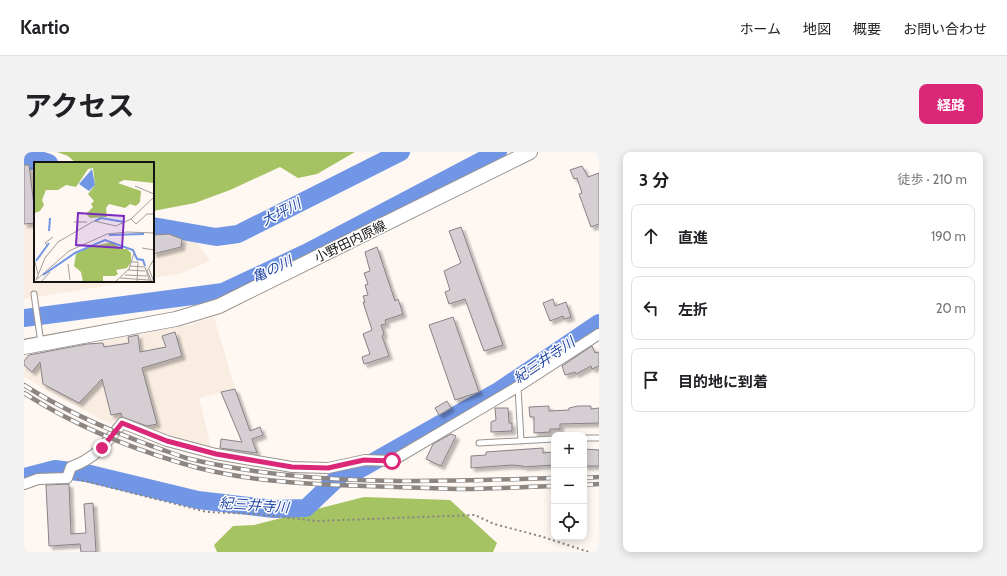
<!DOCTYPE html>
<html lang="ja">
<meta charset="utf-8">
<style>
body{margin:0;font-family:Cabin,"Noto Sans JP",sans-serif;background:#f2f2f2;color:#202124}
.controls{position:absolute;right:12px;bottom:12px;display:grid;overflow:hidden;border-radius:8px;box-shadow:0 2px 10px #0003}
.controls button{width:36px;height:36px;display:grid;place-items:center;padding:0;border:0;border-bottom:1px solid #e0e0e0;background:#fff;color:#202124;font:20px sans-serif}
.stop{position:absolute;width:12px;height:12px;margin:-9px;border:3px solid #db2777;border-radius:50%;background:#fff}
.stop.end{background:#db2777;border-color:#fff;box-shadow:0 1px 4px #0008}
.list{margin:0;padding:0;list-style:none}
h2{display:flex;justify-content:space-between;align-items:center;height:52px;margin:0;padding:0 16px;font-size:17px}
h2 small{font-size:13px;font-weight:400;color:#757577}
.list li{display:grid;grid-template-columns:26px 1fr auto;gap:12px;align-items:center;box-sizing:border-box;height:64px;margin:0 8px 8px;padding:0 8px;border:1px solid #e0e0e0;border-radius:8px}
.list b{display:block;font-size:15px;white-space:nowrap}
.list em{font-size:13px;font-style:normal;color:#757577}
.icon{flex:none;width:22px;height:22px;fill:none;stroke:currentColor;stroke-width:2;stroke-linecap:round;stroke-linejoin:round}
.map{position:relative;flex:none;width:575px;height:400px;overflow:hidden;border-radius:8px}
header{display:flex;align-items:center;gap:24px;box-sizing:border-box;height:56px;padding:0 20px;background:#fff;border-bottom:1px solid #e0e0e0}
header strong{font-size:19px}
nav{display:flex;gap:22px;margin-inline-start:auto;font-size:14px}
.intro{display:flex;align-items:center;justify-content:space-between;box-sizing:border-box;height:96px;padding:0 24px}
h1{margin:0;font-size:28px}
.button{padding:10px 18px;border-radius:8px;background:#db2777;color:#fff;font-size:14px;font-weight:700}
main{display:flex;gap:24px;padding:0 24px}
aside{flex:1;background:#fff;border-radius:8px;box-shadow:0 2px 10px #0003}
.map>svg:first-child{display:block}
.built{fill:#f9ece1}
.forest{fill:#a6c364}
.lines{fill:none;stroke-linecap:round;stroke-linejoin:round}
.river{stroke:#7196e6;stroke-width:18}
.building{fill:#d5cfd4;stroke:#888287;filter:url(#shadow)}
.service-casing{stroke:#9a948f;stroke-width:7}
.minor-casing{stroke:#9a948f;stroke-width:12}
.secondary-casing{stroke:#9a948f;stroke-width:16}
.path{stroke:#888480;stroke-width:2;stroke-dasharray:2 3;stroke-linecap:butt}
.service{stroke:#fff;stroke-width:5}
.minor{stroke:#fff;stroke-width:10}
.secondary{stroke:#fff;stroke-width:14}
.rail-casing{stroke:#8b8683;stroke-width:4.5}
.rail{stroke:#fff;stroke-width:3;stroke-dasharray:9;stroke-linecap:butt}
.route{stroke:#db2777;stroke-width:5}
.labels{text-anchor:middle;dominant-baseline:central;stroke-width:3;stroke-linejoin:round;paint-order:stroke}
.street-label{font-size:13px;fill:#151311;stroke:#fff}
.water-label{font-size:14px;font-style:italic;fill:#2449a5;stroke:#fff}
.inset-river{fill:none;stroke:#7196e6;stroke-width:2}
.inset-road{fill:none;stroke:#a19c98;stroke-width:1}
.view{fill:#7b2cbf;fill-opacity:0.15;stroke:#7b2cbf;stroke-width:2}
.inset-edge{fill:none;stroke:#151311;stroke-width:2}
</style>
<header>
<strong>Kartio</strong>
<nav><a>ホーム</a><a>地図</a><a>概要</a><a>お問い合わせ</a></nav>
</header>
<div class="intro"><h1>アクセス</h1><a class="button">経路</a></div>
<main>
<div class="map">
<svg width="575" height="400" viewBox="0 0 575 400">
<defs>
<filter id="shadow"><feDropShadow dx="3.5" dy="3.5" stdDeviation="1" flood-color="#0004"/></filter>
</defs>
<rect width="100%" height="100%" fill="#fef7f2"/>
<!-- built -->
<path class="built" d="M4 11 11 13V129H110L0 147V12Z
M129 78 159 82 171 88 186 109 155 122 129 126Z
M190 165 211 237 175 246 188 299 95 265 87 272 25 240 0 224V204L165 173Z"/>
<!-- forest -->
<path class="forest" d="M33 0H331L293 22 274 26 256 15 206 38 171 51 129 59V11H52L44 4Z
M340 345 426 348 473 391 469 400H193L190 393 209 374 230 373Z"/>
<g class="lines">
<!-- river -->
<path class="river" d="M0 9 16 8 25 11
M129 74 192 85 214 82 377 0
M0 166 199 140 284 100 474 0
M0 325 31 317 62 321 174 348 250 357 282 356 321 319H333L476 238 575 171"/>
</g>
<!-- building -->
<path class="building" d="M0 13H5L11 62V71L0 72Z
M558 14 564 25 575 21V72L567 75 555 42 558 41 553 26 550 27 546 18Z
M437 75 479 193 460 199 441 147 425 152 421 140 426 138 420 119 437 111 425 79Z
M145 82 158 87 157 95 129 102V83Z
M353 95 371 149 374 147 379 162 361 168 362 172 357 173 360 182 358 184 365 204 340 212 338 205 346 202 339 182 348 178 339 150H341L339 144 344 143 341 133 344 132 340 121 346 119 341 100Z
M529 147 531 154 542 150 547 165 540 167 539 164 526 169 519 151Z
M429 165 455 240 431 248 405 173Z
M151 180 158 204 118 216 133 272 123 274 98 265 97 261 87 263 78 227 55 251 19 232 16 210 8 220 0 213V209L5 203 63 192 79 191 80 195 105 191 104 185 114 183 116 200 142 195 138 184Z
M568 194 571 201 575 200V214L568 217 567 214 552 222 551 220 541 223 538 214Z
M211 237 226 279 236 275 239 283 228 287 233 301 196 296 197 287 218 290 197 240Z
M423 249 427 256 415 263 411 256Z
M525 254V259L545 258V256L554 254H567V257L575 256V271L536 272V277H526V280L510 281V265H506L505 255Z
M471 256H484L485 271H488V279L467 280V270L472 268Z
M427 282 432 284 417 314 402 307 409 292Z
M519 296V301L529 300 530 313 499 315V314L488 313 447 316V304L462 303V300Z
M560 297 575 298V314H560Z
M45 332 47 382 62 381 60 352 69 351 72 400H57L56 392 25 394 22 333Z"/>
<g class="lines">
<defs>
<path id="service" d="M10 142 17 191
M494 235 497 289
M560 286H575
M455 291 530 287"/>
<path id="minor" d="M0 332 14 327 43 326 47 315C72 306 82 292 98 271L143 289 192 302 268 315 304 316 341 308 368 309 490 237 575 182"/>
<path id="secondary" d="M0 195 152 167 195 154 506 0"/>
</defs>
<!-- service casing -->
<use href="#service" class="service-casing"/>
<!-- minor casing -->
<use href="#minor" class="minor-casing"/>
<!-- secondary casing -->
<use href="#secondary" class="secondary-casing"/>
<!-- path -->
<path class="path" d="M53 327 183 360 232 362 293 369 451 363 470 372 516 384 565 400"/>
<!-- service -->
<use href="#service" class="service"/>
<!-- minor -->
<use href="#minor" class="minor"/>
<!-- secondary -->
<use href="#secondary" class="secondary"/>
<defs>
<path id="rail" d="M0 233C39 258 82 277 125 293 137 297 150 302 162 306 281 335 409 330 530 326
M0 241C48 272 103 295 157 311 215 329 279 332 340 334 371 335 402 336 433 337 465 337 498 335 530 334
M560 326 575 325
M560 333 575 332"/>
</defs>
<!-- rail casing -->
<use href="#rail" class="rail-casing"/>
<!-- rail -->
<use href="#rail" class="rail"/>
</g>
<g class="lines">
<!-- route -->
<path class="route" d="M78 296 98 271 143 289 192 302 268 315 304 316 340 308 368 309"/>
</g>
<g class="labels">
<!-- street labels -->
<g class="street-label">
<text transform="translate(326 89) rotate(-26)">小野田内原線</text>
</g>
<!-- water labels -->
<g class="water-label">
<text transform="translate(257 60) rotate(-27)">大坪川</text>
<text transform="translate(248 117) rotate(-25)">亀の川</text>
<text transform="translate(520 208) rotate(-34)">紀三井寺川</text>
<text transform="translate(230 353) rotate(4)">紀三井寺川</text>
</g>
</g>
<!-- overview -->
<g transform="translate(10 10)">
<rect width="120" height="120" fill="#fef7f2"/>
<path d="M0 0H120V21L90 18 84 21 107 29 106 40 102 44 96 42 91 46 75 42 72 46 73 55 56 56 52 52 59 45 57 42 60 39 54 32 61 23 59 6 54 7 42 25 32 23 24 28H12L8 38 10 43 6 49 1 51ZM78 80 87 87H93L97 91V100L93 106 82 108 84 112 81 114H69V120H49L47 110 40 104 42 92 56 85Z" fill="#a6c364"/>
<path d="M58 7 61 23 55 29 45 22Z" fill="#7196e6"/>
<path class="inset-river" d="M61 59 67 56 90 60M15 69 16 56M75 73 110 72M2 99 15 81M9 113 41 91 71 78 99 88 103 97 109 98 111 104"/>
<path class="inset-road" d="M101 24 120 32M97 57 102 62 113 52H120M40 60H53M13 83 11 81 19 75M108 86 120 88M1 100 4 112M98 100H104L103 120M34 102 36 118M96 104 111 105 116 120M115 107 120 120M94 108 111 109M91 113 113 114M86 116 115 118M2 118 11 96 24 80 60 59 82 64 97 57 120 35M2 118 35 89 73 72 93 70 120 71M7 120 16 110M81 120 95 107 100 91M118 120 113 109 120 97"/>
<path class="view" d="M44 51 90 54 88 86 42 83Z"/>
<rect width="120" height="120" class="inset-edge"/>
</g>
</svg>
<div class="controls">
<button>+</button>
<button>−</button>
<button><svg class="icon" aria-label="locate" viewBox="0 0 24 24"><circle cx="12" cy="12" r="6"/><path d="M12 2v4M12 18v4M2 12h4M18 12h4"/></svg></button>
</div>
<div class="stop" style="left:368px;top:309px"></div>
<div class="stop end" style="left:78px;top:296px"></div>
</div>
<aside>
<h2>3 分<small>徒歩 · 210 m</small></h2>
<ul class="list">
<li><svg class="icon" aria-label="ahead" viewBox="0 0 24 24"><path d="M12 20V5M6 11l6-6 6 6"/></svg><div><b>直進</b></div><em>190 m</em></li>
<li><svg class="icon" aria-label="left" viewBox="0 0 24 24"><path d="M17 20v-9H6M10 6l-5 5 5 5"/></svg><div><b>左折</b></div><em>20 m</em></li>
<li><svg class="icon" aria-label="arrive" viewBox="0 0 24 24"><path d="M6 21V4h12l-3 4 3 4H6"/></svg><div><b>目的地に到着</b></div></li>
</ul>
</aside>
</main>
